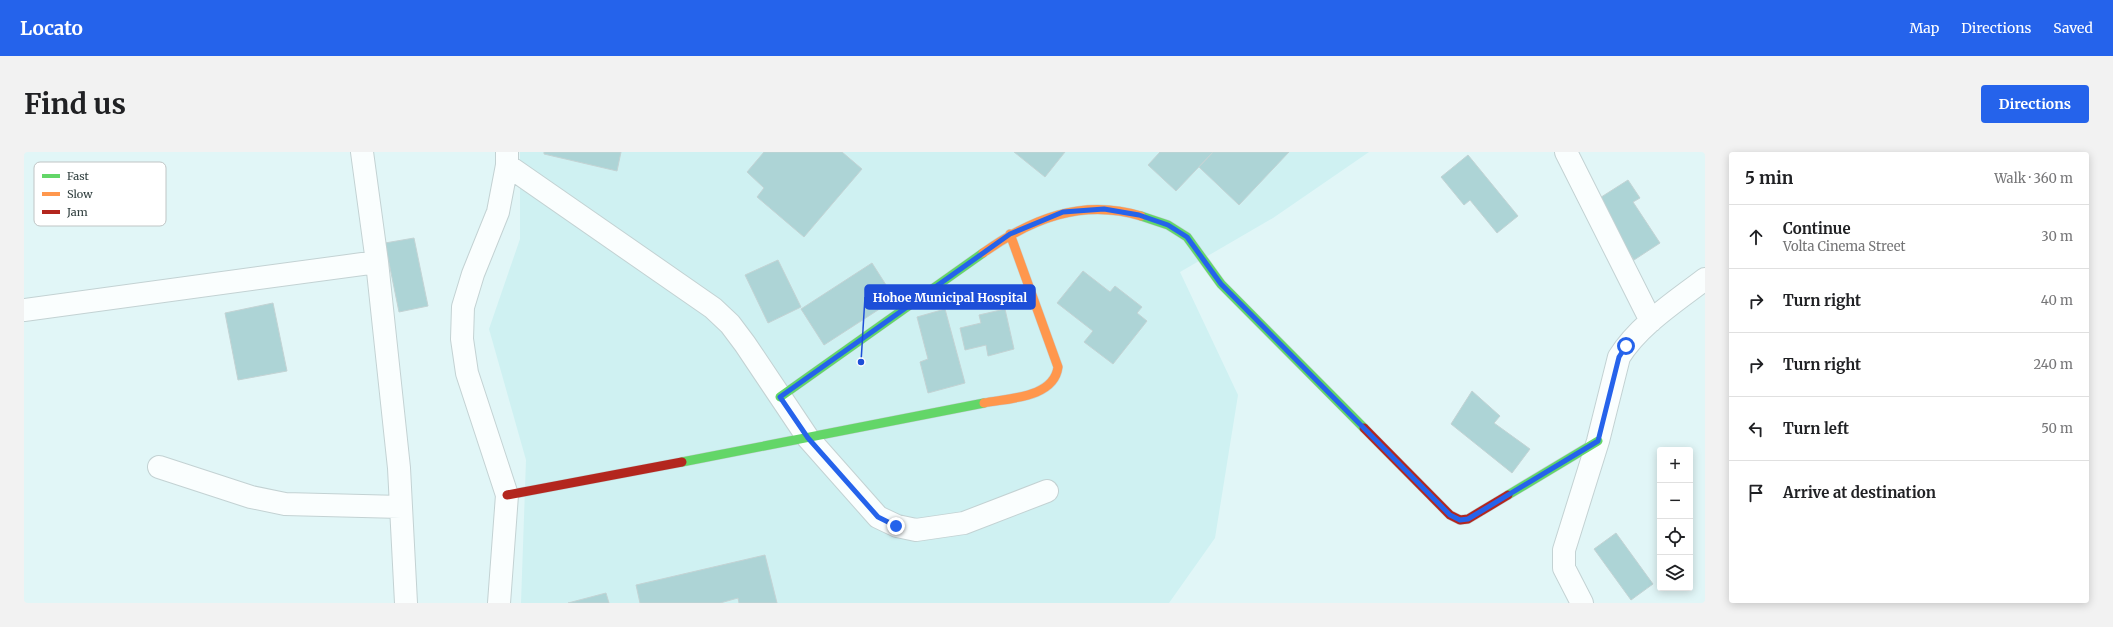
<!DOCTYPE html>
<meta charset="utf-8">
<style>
body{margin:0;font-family:Merriweather,serif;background:#f2f2f2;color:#202124}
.controls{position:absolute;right:12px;bottom:12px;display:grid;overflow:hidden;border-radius:4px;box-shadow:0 2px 10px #0003}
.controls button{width:36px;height:36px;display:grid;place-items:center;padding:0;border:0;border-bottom:1px solid #e0e0e0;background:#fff;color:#202124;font:20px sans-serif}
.stop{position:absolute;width:12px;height:12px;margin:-9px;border:3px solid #2563eb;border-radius:50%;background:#fff}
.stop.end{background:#2563eb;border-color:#fff;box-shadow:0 1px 4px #0008}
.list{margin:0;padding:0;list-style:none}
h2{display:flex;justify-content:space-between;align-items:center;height:52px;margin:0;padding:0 16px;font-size:17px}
h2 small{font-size:13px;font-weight:400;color:#757577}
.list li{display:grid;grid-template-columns:26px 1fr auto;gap:12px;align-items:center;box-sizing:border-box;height:64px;padding:0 16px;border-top:1px solid #e0e0e0}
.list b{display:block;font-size:15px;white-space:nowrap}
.list p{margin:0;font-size:13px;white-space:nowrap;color:#757577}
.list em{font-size:13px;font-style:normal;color:#757577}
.icon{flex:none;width:22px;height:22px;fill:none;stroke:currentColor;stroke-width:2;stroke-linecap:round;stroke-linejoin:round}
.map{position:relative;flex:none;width:1681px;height:451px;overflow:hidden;border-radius:4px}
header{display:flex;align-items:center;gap:24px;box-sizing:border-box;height:56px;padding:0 20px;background:#2563eb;color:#fff}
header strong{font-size:19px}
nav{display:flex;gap:22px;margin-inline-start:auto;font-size:14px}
.intro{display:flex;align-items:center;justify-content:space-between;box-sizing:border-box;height:96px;padding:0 24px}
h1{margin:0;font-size:28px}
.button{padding:10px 18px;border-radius:4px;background:#2563eb;color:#fff;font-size:14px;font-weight:700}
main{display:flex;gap:24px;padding:0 24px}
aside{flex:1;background:#fff;border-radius:4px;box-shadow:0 2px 10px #0003}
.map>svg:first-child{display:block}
.built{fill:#cff1f2}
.building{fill:#add4d6;stroke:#c3d3d4}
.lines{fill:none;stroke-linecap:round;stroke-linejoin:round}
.street-casing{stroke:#c3d2d3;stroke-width:24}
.fast-casing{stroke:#c3d2d3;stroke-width:10}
.slow-casing{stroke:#c3d2d3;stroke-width:10}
.jam-casing{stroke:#c3d2d3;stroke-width:10}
.street{stroke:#fafefe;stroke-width:22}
.fast{stroke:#63d668;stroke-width:9}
.slow{stroke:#ff974d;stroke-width:9}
.jam{stroke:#b3261e;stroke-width:9}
.route{stroke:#2563eb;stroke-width:5}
.key{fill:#fff;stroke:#c0c5c5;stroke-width:1}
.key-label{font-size:11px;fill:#2e3d3d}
.leader{fill:none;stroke:#1d4ed8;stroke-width:1.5}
.callout-dot{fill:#1d4ed8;stroke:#fff;stroke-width:1.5}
.callout{fill:#1d4ed8;stroke:#1d4ed8;stroke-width:1.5}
.callout-label{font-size:12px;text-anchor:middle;font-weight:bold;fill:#fff}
</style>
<header>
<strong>Locato</strong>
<nav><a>Map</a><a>Directions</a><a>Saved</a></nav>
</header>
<div class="intro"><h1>Find us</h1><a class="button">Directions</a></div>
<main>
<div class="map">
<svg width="1681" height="451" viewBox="0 0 1681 451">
<rect width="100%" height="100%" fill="#e1f6f7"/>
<!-- built -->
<path class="built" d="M496 0H1345L1249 66 1156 120 1214 243 1191 386 1145 451H497L502 308 465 177 496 87Z"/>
<!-- building -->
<path class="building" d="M520 0H597L593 19 520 2Z
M740 0H818L838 17 780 85 733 45 740 36 723 20Z
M990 0H1041L1021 25Z
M1136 0H1189L1152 39 1124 13Z
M1189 0H1265L1215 53 1175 15Z
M1444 3 1494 64 1473 81 1446 48 1440 53 1417 25Z
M1604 28 1616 46 1609 50 1636 91 1610 108 1571 49Z
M390 86 404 154 375 160 361 91Z
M754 108 777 155 744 171 721 123Z
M848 111 871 147 800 193 777 157Z
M1059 119 1086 140 1091 134 1118 155 1113 161 1123 169 1089 212 1060 190 1069 179 1033 151Z
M249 151 263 219 214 228 201 161Z
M921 157 941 231 904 241 896 210 904 207 893 165Z
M981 157 990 197 964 204 962 193 941 198 936 176 957 171 955 163Z
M1448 239 1476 264 1470 271 1506 297 1488 321 1427 272Z
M1592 381 1629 432 1607 448 1570 397Z
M741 403 753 451H715L714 446 696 451H616L612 433Z
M582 441 585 451H544Z"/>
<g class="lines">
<defs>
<path id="street" d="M338 0 353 110 375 316 382 451
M1542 0 1627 169
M483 13 689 156 706 172 721 192 784 286 854 365 873 374 892 378 940 371 1023 339
M0 158 353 110
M135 315 227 345 261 352 377 355
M475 451 483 343 443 221 438 187 439 155 449 122 474 60 483 13V1
M1558 451 1540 416V398L1574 289 1595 205C1615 173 1651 150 1681 127"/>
<path id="fast" d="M1117 64 1144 73 1163 85 1197 132 1340 276
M756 245 959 101
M658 310 960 251
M1484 343 1574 289"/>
<path id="slow" d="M959 101C1007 67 1058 46 1117 64
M960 251C985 246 1030 246 1034 215L986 82"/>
<path id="jam" d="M1340 276 1426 363 1436 368 1444 367 1484 343
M483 343 658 310"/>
</defs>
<!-- street casing -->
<use href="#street" class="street-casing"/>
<!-- fast casing -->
<use href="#fast" class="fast-casing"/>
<!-- slow casing -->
<use href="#slow" class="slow-casing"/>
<!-- jam casing -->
<use href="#jam" class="jam-casing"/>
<!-- street -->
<use href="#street" class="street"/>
<!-- fast -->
<use href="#fast" class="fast"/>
<!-- slow -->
<use href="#slow" class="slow"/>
<!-- jam -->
<use href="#jam" class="jam"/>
</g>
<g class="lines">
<!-- route -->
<path class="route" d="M872 374 854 365 784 286 756 245 986 82 1039 60 1080 57 1115 63 1144 73 1163 85 1197 132 1426 363 1436 368 1444 367 1574 289 1595 205 1602 194"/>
</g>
<!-- legend -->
<rect x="10" y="10" width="132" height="64" rx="6" class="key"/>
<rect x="18" y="22" width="18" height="4" fill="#63d668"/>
<rect x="18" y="40" width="18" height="4" fill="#ff974d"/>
<rect x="18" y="58" width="18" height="4" fill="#b3261e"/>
<g class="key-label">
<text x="43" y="28">Fast</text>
<text x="43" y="46">Slow</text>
<text x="43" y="64">Jam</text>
</g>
<!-- callouts -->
<path class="leader" d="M837 210L841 145"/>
<circle class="callout-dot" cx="837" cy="210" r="4"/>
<rect class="callout" x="841" y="133" width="170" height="24" rx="4"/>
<g class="callout-label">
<text x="926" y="150">Hohoe Municipal Hospital</text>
</g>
</svg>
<div class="controls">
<button>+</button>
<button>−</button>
<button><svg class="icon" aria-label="locate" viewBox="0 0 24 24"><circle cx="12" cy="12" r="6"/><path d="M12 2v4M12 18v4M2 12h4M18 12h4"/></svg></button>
<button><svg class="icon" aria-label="layers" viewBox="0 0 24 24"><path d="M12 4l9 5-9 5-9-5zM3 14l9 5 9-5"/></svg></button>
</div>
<div class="stop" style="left:1602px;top:194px"></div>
<div class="stop end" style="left:872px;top:374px"></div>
</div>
<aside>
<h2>5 min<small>Walk · 360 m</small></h2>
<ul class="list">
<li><svg class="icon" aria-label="ahead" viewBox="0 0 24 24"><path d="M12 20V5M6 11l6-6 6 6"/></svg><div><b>Continue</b><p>Volta Cinema Street</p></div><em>30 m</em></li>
<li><svg class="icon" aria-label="right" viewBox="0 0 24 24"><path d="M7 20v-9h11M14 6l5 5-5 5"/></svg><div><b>Turn right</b></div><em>40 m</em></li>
<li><svg class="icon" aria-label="right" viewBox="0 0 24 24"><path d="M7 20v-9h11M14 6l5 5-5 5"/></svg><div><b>Turn right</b></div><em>240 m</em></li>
<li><svg class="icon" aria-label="left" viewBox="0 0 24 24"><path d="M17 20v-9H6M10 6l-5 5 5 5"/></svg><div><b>Turn left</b></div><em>50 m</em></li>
<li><svg class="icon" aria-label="arrive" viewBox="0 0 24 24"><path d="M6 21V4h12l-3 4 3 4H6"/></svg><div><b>Arrive at destination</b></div></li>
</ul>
</aside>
</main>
